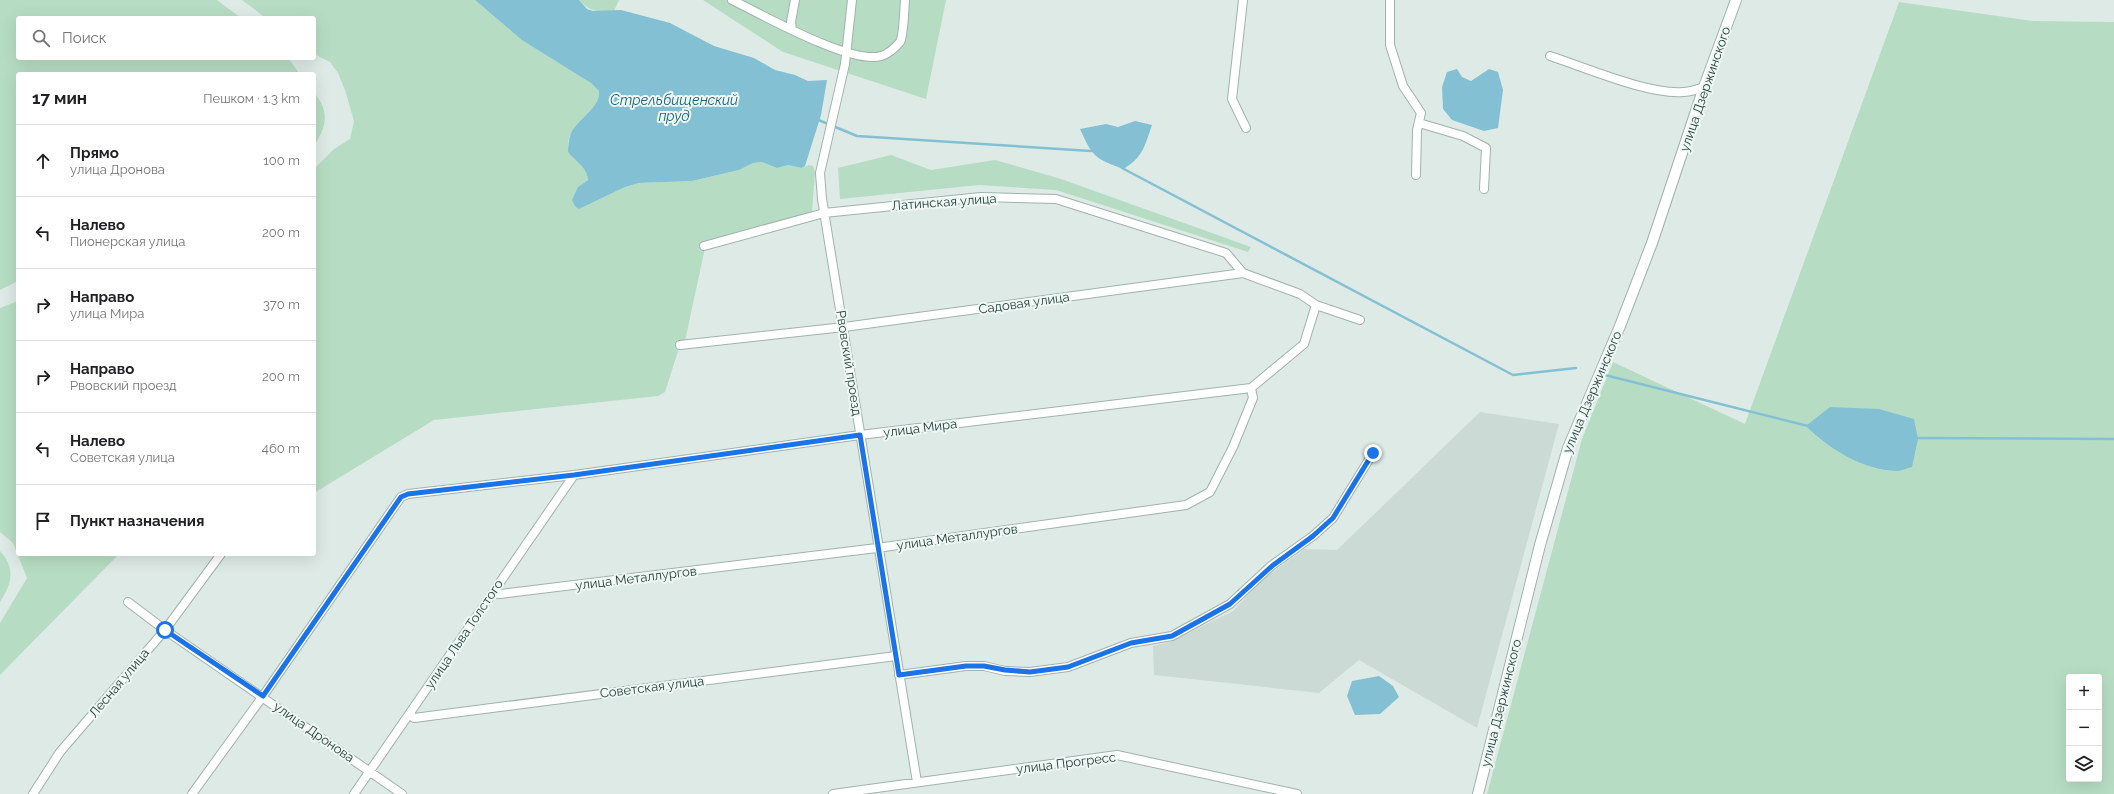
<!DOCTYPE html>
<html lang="ru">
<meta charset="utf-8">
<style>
body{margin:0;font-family:Raleway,sans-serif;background:#f2f2f2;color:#202124}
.controls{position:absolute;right:12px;bottom:12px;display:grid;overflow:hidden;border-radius:4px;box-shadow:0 4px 16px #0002}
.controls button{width:36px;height:36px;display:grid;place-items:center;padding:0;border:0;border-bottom:1px solid #e0e0e0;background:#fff;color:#202124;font:20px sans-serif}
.stop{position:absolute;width:12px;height:12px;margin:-9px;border:3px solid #1a73e8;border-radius:50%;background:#fff}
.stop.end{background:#1a73e8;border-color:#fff;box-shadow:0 1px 4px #0008}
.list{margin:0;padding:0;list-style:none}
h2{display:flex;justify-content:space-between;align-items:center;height:52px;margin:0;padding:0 16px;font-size:17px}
h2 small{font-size:13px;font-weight:400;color:#757577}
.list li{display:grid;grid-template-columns:26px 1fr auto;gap:12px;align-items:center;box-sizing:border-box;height:72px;padding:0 16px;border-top:1px solid #e0e0e0}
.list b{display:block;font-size:15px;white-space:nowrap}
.list p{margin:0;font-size:13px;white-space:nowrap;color:#757577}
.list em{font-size:13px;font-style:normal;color:#757577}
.icon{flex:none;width:22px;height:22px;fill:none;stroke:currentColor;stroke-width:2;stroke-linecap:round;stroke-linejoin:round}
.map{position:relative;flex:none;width:2114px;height:794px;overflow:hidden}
.search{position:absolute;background:#fff;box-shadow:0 4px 16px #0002;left:16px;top:16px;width:300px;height:44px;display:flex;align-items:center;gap:10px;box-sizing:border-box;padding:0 14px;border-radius:4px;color:#757577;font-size:15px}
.panel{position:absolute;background:#fff;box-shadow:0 4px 16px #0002;left:16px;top:72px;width:300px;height:484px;border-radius:4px}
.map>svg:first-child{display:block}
.built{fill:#ccdad5}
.green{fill:#b6ddc3;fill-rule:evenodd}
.water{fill:#83c0d3}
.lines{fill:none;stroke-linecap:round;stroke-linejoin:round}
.stream{stroke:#83c0d3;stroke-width:2.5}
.minor-casing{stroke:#a1b2ad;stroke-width:10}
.tertiary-casing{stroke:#a1b2ad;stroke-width:12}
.minor{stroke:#fff;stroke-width:8}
.tertiary{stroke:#fff;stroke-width:10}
.route{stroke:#1a73e8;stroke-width:5}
.labels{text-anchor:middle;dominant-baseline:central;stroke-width:4;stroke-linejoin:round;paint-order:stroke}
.street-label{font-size:13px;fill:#1f3b35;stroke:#eef7f3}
.water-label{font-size:14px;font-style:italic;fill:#176078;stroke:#eef7f3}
</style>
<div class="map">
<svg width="2114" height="794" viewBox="0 0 2114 794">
<rect width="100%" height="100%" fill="#deeae6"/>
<!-- built -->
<path class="built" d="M1480 412 1559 424 1477 728 1359 660 1319 693 1154 675 1153 646 1170 642 1233 611 1263 579 1304 549 1337 550Z"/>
<!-- green -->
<path class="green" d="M0 0H217L241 18H18V58H288L300 74H18V281L0 290Z
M242 0H475L483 7 591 83 599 91C601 107 579 120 571 133 568 138 568 146 568 152 575 161 587 167 588 180L578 187 579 209 625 187 639 183 692 181 739 170 753 163 762 162 777 168 788 165 802 168 809 165 813 166 815 172 812 212 706 243 685 341 679 348 665 392 658 396 434 420 314 493V169L334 149 350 139 354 121 345 90 338 73 330 62 314 54V18H266Z
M579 0H619L614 11C598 12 590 12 579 0Z
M703 0H946L926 99 783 52Z
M1899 2 2033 21 2114 22V794H1487L1582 439 1613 362 1745 424ZM2069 677H2099V779H2069Z
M314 92C330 113 327 125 314 146Z
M891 155 931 170 995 160 1061 179 1251 247 1248 252 1056 190 979 185 840 199 838 168Z
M18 301V554H119L0 675V623L27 578 13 543 0 532V308Z
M0 551C16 568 12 584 0 602Z"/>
<!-- water -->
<path class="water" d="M475 0H579L587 9 593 11 621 10 670 23 714 46 754 58 775 70 795 75 808 81 827 80 821 115 805 166 802 168 788 165 777 168 762 162 753 163 739 170 692 181 639 183 625 187 579 209 575 206 572 200 578 187 588 180C587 167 575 161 568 152 568 146 569 138 571 133 578 119 601 107 599 91L591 83 522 40Z
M1457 69 1462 77 1471 81 1489 69 1498 72 1503 90 1498 128 1484 131 1452 120 1443 109 1442 87 1447 72Z
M1135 121 1152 125C1145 145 1143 158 1123 169 1095 158 1093 158 1080 129L1106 124 1118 127Z
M1830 407 1879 409 1914 419 1918 439 1912 467C1907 468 1901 471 1897 471 1863 470 1829 449 1806 426Z
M1379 676 1393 686 1399 697 1380 714 1355 715 1347 696 1352 681Z"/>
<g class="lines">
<!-- stream -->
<path class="stream" d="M816 119 857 136 1091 151
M1122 168 1513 375 1576 368
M1605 375 1808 426
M1917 438 2114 439"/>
<defs>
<path id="minor" d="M732 0C761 14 851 65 881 56 888 54 895 48 900 42 904 35 904 9 905 0
M852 0 845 64 820 173 822 199 917 782
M1243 0 1232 99 1246 128
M1390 0V45L1403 86 1421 113 1417 130 1416 175
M792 30 791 22 795 0
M1550 56C1584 67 1649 95 1683 92 1690 92 1698 89 1704 87
M1419 123 1463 136 1486 148 1484 189
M704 246 824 213 981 197 1056 199 1226 253 1243 273
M680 345 844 327 1243 273 1300 294 1316 305 1360 320
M493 593 500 594 877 548 1186 505 1210 492 1233 447 1253 398 1251 388
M128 602 165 630 402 794
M899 675 966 666H984L1005 671 1030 672 1068 667 1131 643 1172 636 1230 604 1271 566 1313 536 1333 518 1373 453
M410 715 414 718 896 656
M33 794 60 752 165 630 221 554
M192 794 263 696 401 497 408 494 574 475 860 435 1251 388 1304 344 1316 305
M354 794 574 475
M833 794 1117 755 1297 794"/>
<path id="tertiary" d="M1478 794 1540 545 1568 448 1620 326 1652 243 1704 87 1736 0"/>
</defs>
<!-- minor casing -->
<use href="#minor" class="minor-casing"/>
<!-- tertiary casing -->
<use href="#tertiary" class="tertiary-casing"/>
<!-- minor -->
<use href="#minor" class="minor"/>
<!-- tertiary -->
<use href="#tertiary" class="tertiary"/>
</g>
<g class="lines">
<!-- route -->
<path class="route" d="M165 630 263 696 401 497 408 494 574 475 860 435 899 675 966 666H984L1005 670 1030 672 1068 667 1131 643 1172 636 1230 604 1272 566 1313 536 1333 518 1373 453"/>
</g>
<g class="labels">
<!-- street labels -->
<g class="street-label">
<text transform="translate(1705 89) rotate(-71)">улица Дзержинского</text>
<text transform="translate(944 202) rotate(-4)">Латинская улица</text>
<text transform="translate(1024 303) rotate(-8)">Садовая улица</text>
<text transform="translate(849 363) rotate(81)">Рвовский проезд</text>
<text transform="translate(1592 392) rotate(-67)">улица Дзержинского</text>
<text transform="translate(920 428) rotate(-7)">улица Мира</text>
<text transform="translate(957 537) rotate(-8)">улица Металлургов</text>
<text transform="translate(636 578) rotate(-7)">улица Металлургов</text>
<text transform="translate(464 634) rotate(-56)">улица Льва Толстого</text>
<text transform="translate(119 683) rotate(-50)">Лесная улица</text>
<text transform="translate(652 687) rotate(-7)">Советская улица</text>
<text transform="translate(1501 703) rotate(-76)">улица Дзержинского</text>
<text transform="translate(314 732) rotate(35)">улица Дронова</text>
<text transform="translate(1066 763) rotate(-7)">улица Прогресс</text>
</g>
<!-- water labels -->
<g class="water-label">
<text x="674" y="100">Стрельбищенский<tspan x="674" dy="16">пруд</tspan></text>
</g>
</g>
</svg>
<div class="controls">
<button>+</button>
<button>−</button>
<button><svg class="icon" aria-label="layers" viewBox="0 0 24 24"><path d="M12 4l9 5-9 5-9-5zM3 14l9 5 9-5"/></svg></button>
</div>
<div class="stop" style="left:165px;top:630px"></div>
<div class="stop end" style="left:1373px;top:453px"></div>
<div class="search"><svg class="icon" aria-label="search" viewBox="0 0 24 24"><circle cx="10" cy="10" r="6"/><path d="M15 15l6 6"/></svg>Поиск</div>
<section class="panel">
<h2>17 мин<small>Пешком · 1.3 km</small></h2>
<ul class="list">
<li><svg class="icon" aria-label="ahead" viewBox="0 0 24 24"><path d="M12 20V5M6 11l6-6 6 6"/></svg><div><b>Прямо</b><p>улица Дронова</p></div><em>100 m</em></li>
<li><svg class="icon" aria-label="left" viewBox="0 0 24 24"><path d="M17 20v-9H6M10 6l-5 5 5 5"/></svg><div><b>Налево</b><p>Пионерская улица</p></div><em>200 m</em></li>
<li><svg class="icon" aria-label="right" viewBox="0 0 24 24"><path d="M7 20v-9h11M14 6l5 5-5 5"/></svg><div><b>Направо</b><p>улица Мира</p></div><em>370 m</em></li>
<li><svg class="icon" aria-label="right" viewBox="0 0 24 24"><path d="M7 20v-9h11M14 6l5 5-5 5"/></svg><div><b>Направо</b><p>Рвовский проезд</p></div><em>200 m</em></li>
<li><svg class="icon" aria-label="left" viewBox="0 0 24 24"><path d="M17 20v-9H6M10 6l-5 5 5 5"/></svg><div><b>Налево</b><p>Советская улица</p></div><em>460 m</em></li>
<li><svg class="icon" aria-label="arrive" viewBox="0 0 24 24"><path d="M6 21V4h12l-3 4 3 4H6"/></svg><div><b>Пункт назначения</b></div></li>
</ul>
</section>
</div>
